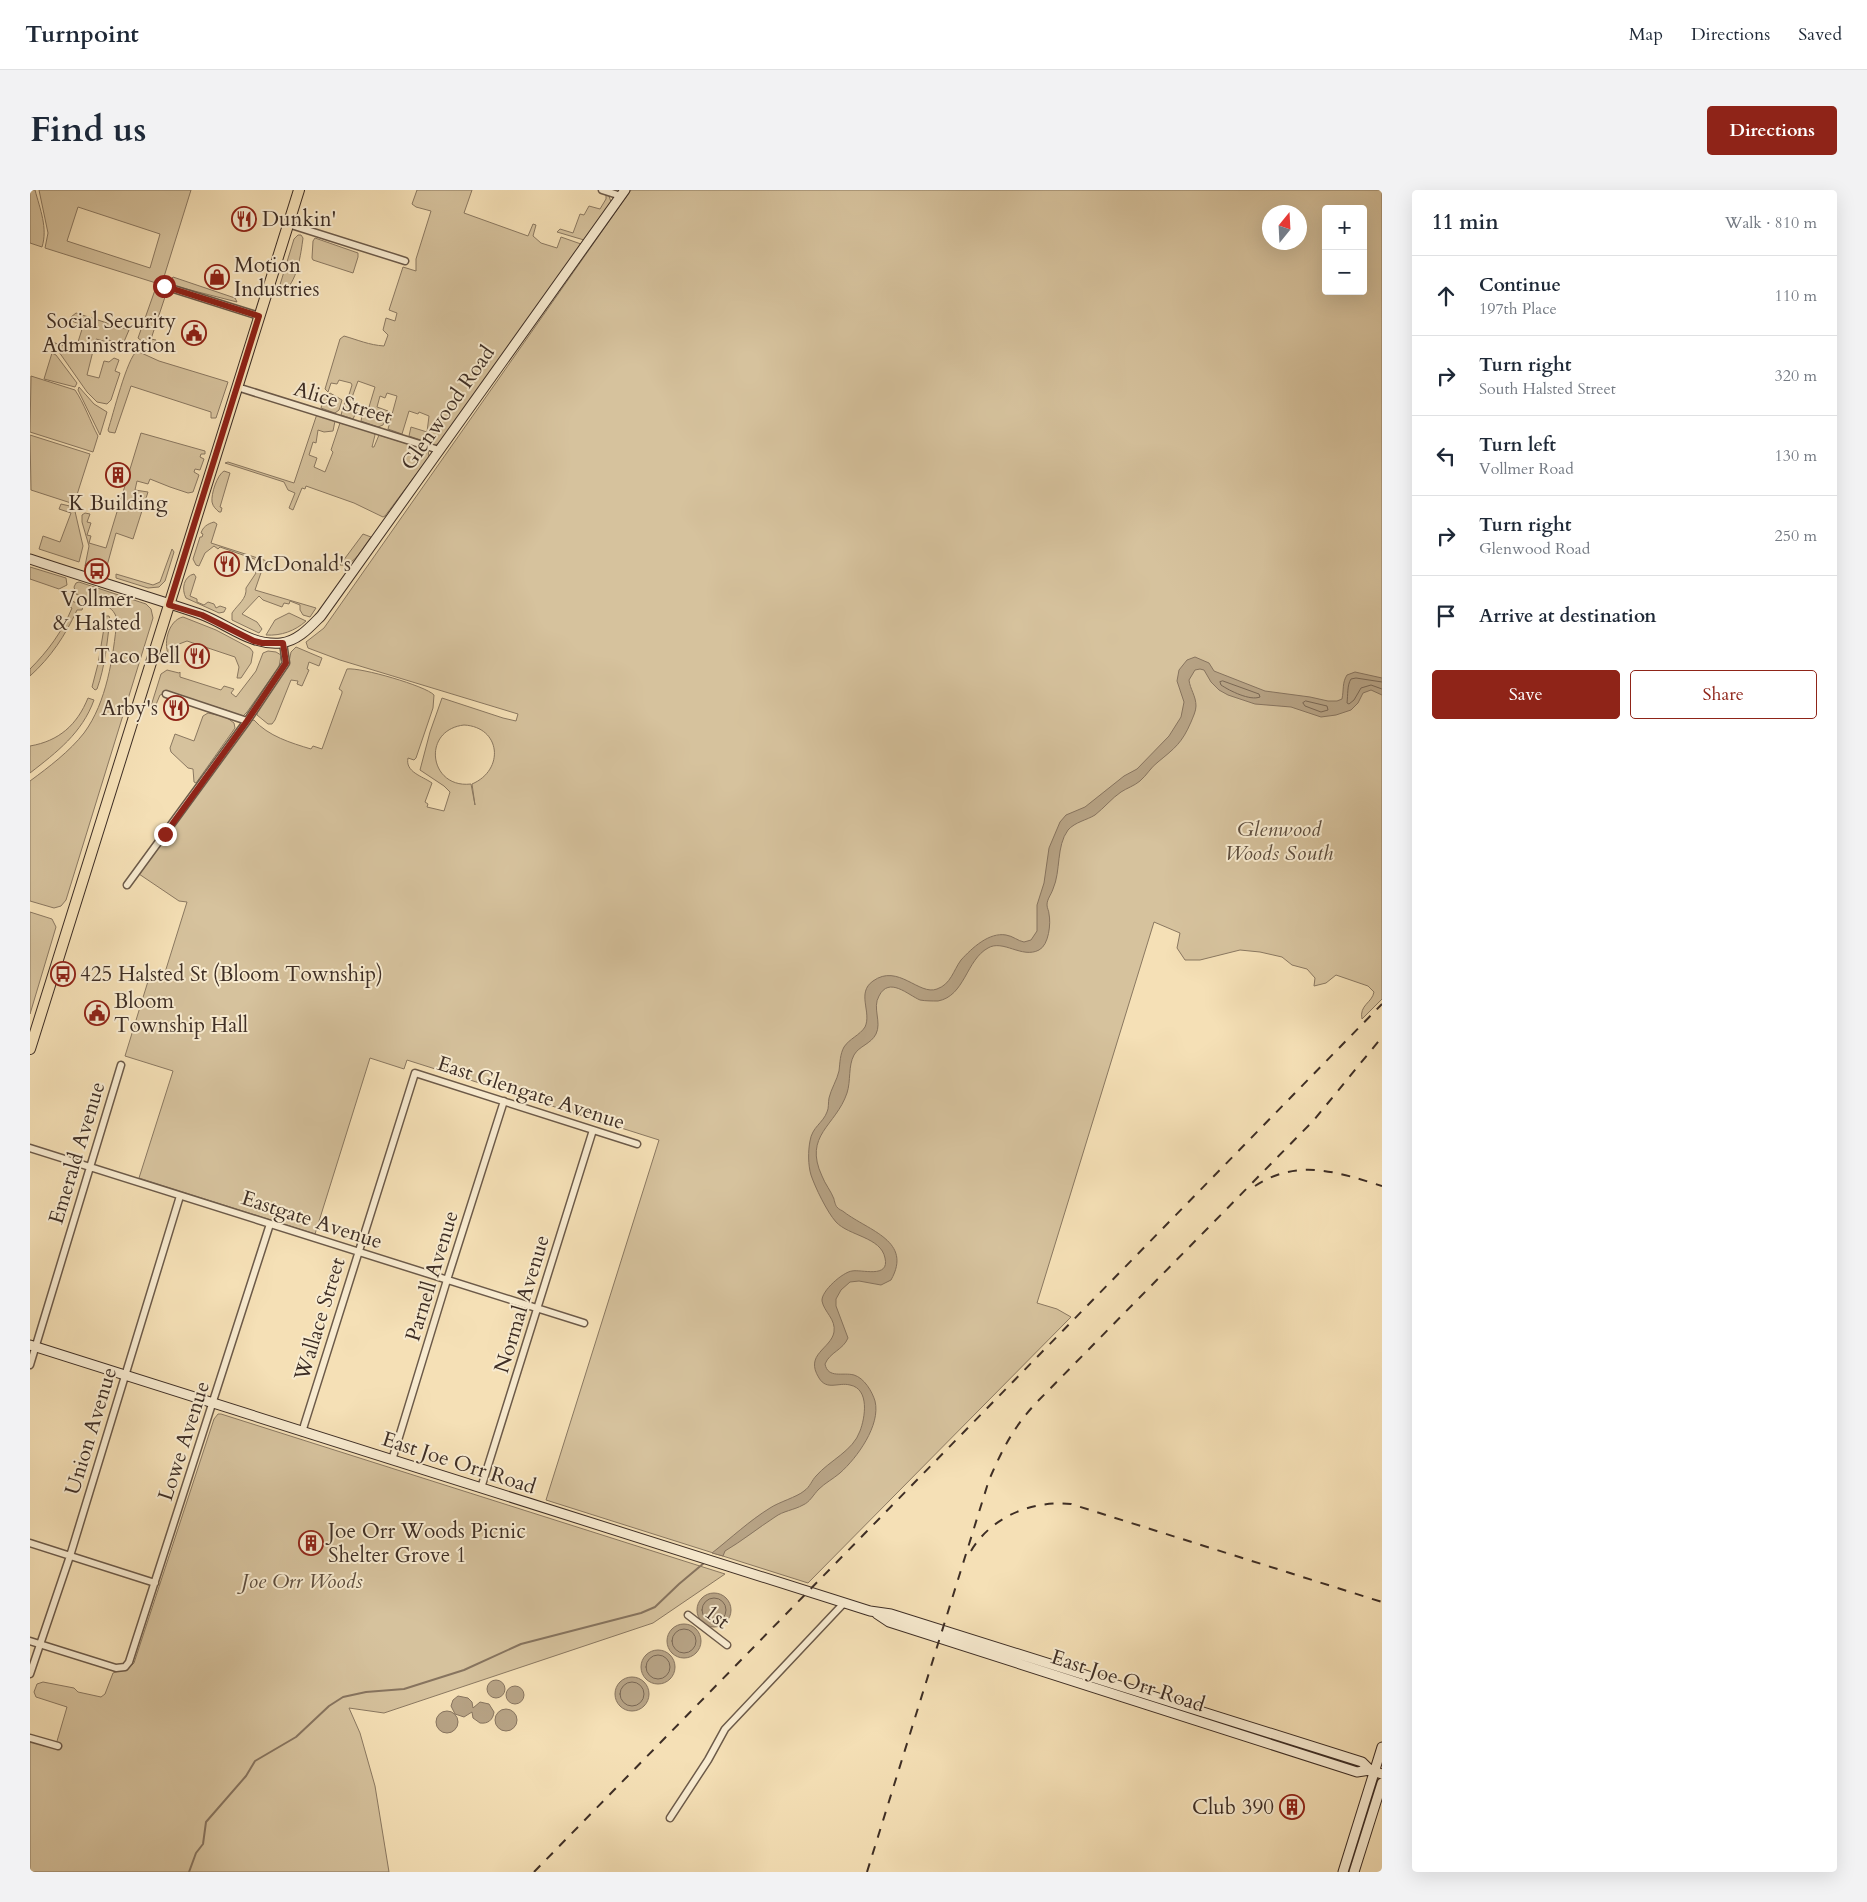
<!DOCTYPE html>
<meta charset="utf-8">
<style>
body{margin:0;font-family:Cardo,serif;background:#f2f2f3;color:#1f2937}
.controls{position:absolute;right:15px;top:15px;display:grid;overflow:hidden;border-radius:5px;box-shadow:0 5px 20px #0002}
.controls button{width:45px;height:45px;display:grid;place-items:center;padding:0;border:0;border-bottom:1px solid #e0e1e3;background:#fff;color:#1f2937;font:25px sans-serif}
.compass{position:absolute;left:1232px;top:15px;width:45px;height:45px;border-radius:50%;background:#fff;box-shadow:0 5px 20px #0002;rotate:18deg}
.stop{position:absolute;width:15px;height:15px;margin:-11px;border:4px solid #8f2418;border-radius:50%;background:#fff}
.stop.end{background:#8f2418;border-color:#fff;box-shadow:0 1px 5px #0008}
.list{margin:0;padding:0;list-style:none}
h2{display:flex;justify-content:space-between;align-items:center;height:65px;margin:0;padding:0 20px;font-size:21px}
h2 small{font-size:16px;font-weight:400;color:#747a83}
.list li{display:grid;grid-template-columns:32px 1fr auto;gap:15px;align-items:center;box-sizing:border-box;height:80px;padding:0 20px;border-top:1px solid #e0e1e3}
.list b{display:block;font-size:19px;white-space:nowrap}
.list p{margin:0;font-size:16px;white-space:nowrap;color:#747a83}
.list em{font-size:16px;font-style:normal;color:#747a83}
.actions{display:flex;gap:10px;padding:15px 20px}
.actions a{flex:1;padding:11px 0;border:1px solid #8f2418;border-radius:5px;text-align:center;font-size:18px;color:#8f2418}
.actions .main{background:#8f2418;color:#fff}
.icon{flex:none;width:28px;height:28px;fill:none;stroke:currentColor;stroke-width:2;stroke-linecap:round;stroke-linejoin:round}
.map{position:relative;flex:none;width:1352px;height:1682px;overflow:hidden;border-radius:5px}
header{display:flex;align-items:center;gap:30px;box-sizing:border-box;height:70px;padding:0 25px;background:#fff;border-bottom:1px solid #e0e1e3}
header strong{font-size:24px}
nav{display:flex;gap:28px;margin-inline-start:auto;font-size:18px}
.intro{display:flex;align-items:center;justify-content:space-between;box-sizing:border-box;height:120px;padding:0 30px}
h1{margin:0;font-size:35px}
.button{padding:12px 22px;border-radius:5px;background:#8f2418;color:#fff;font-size:18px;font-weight:700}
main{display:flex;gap:30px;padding:0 30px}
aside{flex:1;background:#fff;border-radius:5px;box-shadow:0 5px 20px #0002}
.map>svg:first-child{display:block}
.green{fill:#d6c29d;stroke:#8a7861;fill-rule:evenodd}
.water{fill:#b7a385;stroke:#87745f}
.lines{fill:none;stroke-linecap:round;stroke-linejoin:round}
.shore{stroke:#7a6855;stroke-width:1}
.stream{stroke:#87745f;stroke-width:2}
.street-casing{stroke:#6c5a49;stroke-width:9}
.secondary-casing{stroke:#3e2e25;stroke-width:11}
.primary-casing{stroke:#3e2e25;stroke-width:12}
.street{stroke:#f8ebd0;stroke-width:6}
.secondary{stroke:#f8ebd0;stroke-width:9}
.primary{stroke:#f5e0b6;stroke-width:10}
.rail{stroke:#3e2e25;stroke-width:2;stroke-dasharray:9 9;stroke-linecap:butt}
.route{stroke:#8f2418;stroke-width:6}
.labels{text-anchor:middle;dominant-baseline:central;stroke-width:4;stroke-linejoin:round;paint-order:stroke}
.poi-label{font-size:21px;fill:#3e2e25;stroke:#f8ebd0;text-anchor:start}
.street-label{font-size:21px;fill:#3e2e25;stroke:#f8ebd0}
.park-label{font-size:21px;font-style:italic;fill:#5c4c3d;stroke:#f8ebd0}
</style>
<header>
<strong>Turnpoint</strong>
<nav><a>Map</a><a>Directions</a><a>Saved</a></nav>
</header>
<div class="intro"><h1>Find us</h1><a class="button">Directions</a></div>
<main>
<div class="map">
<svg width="1352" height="1682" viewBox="0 0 1352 1682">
<rect width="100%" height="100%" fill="#f5e0b6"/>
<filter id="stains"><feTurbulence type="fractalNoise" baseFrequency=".004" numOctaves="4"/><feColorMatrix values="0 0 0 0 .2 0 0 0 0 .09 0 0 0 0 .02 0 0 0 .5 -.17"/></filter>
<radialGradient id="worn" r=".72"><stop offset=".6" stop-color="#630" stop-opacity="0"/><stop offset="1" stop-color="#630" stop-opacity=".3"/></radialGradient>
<!-- green -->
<path class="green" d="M0 0H5C10 19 18 38 12 57L0 53Z
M9 0H161L133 90 126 93 15 58 18 43ZM48 17 130 44 120 78 37 51Z
M387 0H442L434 23 498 46 503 34 506 35 503 46 511 53 527 58 531 47 551 54 409 253 405 255 379 246 381 237 397 242 399 226 389 222 388 224 379 221 372 244 358 239 367 206 357 203 355 208 350 206 347 217 358 221 353 235 348 237 331 231 334 217H339L345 197 328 191 321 210 329 216 323 229 311 225 316 208H318L322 195 321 193 309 190 307 194 301 193 298 202 295 199 310 149 314 146C328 150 339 155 354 156L358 145 353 140 356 128 365 131 367 123 359 120 373 77 386 81V69L401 21 386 17 382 14Z
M601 0H1352V809L1332 829C1329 815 1342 813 1344 802L1338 796 1306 785 1296 793 1284 796 1285 788 1277 779 1262 775 1252 767 1230 762 1210 760 1170 770H1155L1147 758 1150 743 1124 732 1007 1113 1027 1119 1041 1127 778 1393 516 1310 629 950 377 870 374 879 340 868 285 1044 109 988 143 881 95 866 119 788 132 792 157 712 149 711 109 684 220 531 224 530C238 546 261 553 281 559L283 556 292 559 312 503V501L309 499 317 479C330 477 396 496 404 505L403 518 386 568 384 570 378 568C375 582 392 586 402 593L395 612 398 614 397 617 414 621 420 602 414 596 390 580 400 542 412 508 473 528 486 531 488 524 310 470 278 458 276 452 294 438ZM1296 19H1333V101H1296ZM1240 22H1270V52H1240ZM434 535C471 537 475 580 442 594L445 615 441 594C399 599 391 540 434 535Z
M572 3 579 6 581 12 554 50 527 42 530 39 543 43 550 24 554 25 559 16 570 19 576 9V5Z
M268 45H271L273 48C271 63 267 95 252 102L249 101V98L264 49Z
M285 48 328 63V67L323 83 283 70 282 68 283 51Z
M143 87 205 108 207 112 141 95 139 92Z
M125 100H128L136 104 121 149 126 150 125 153 113 152 108 148Z
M46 123 99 140 93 154 78 150 77 152 66 149 57 185 69 188 74 171 79 172 84 168 89 170 85 181 90 183 81 210 77 214 67 212 57 202 22 152 43 159 45 152H48L53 136 42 131 41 127Z
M107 161 129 171 198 192 186 228H181V222L101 196 85 243 79 242 78 240C83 225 97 168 107 161Z
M22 163 26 165 47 193 45 197 14 189Z
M1 186 45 200C54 213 60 231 68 246L63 262 0 242Z
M49 197 64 214 77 222 70 245 48 200Z
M300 203 312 210 309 220 305 223 291 218 294 206 296 207Z
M287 224 305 231 303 241 294 242 288 240 286 253 283 252 279 265 287 268 284 277 295 282 303 262 301 260 310 233 343 242 345 245 342 257H344L349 245 398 260 399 267 355 326 353 327 324 313 276 296 275 299 272 298 263 320 259 318 265 303 258 300 254 292 195 273 198 272 264 293Z
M111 243 175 261V264H171L170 267 174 269 170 280 165 279 164 282 169 285 163 302 158 303 140 297 120 289 118 294 107 291 105 300 118 302 103 349 86 343 75 383C69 385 58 381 55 376L59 356 52 332V325L55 323 60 324 57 332 61 333 57 345 61 346 59 353 76 358Z
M0 245 60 264 44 314 1 300Z
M194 281 200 283 190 317 192 318 191 322H189C186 319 183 317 182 312 181 304 187 285 194 281Z
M31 314 44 317 53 356 49 372 9 359 13 346 30 352 41 323 29 319Z
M184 332 187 334 181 353 240 372 239 375 234 374 225 400 286 418 280 427 273 425 270 420V415L260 411 259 414 254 413 252 417 233 410 229 406 212 424 227 432 232 439 229 443 202 430V423C208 414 217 409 216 398L226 383 223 378 227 377 230 371 190 357 188 359 184 356 175 363 169 376 166 375 163 369 170 347H172L173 344 171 343C173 337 177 334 184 332Z
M333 344 341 347C333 357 324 377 310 375Z
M142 359 144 362 135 391 129 397 118 398 86 388V384L123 395 130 392Z
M0 377 36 388 37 395 29 399 0 389Z
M164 384 166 387 160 406 167 409V412L174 415 178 412 184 414 186 418 190 416 196 418 194 422 189 423 156 408C151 399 154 386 164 384Z
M49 392 116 414 121 419 123 428 36 710 31 716 24 718 0 711V591C19 577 40 561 54 543 77 512 83 467 87 430 84 412 60 411 46 404L44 397 46 393Z
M42 411 53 416 52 420H47C35 446 21 467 0 486V479C18 461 32 442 42 418L38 416V414Z
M259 423 276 431C265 441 251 446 236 445L245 430Z
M76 426H79L80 429C77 453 75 477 67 499L65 500 62 497 68 474Z
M153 427 186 440 220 458 223 462 221 473 211 488H207L209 477 205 467 157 451 149 454 144 466 140 467C132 456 138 430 153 427Z
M266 457 292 468 289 476 279 472 277 479 279 480 272 496 267 494 268 491 261 490 245 530 242 534H238L227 525V520L258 477 261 462Z
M238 461 246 462 251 465 249 477 217 522 212 527 199 521 138 502 130 505 125 517 121 516 131 484 137 480 149 483 150 482V487L191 500 194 496 204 499 201 503 206 507 226 481 233 463Z
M58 508 64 510C52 543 27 562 0 583V556C29 551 47 535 58 508Z
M178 523 196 527 204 533 205 538 166 593 164 592 163 579 158 578 141 562 140 558 145 544 164 551 173 526Z
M0 722 22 729 26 737 0 824Z
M188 1224H191L695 1384 623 1433 354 1523 319 1518 330 1543 345 1596 359 1682H0V1551L25 1558 37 1517 6 1507 4 1502 7 1494 13 1492 44 1498 48 1502 71 1507 75 1504 83 1483 99 1477 104 1473 184 1229Z"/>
<!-- water -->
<path class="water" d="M1165 467 1179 473 1184 481 1235 501 1280 507 1298 511H1307L1312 509C1314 499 1312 493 1317 485L1325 482 1352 488V505L1341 500 1333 503 1328 513 1321 520 1306 525 1291 527 1261 517 1225 514 1198 505 1189 500 1181 492 1174 480 1170 479 1165 480 1159 490C1160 499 1166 506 1166 516 1166 521 1163 527 1161 532 1152 553 1145 558 1128 572 1121 577 1117 585 1110 591 1104 596 1097 598 1091 602 1082 608 1074 618 1065 625 1057 630 1045 632 1038 640 1026 656 1031 681 1023 699 1021 705 1017 709 1017 715 1017 718 1019 721 1019 724 1021 733 1019 755 1009 760 992 769 973 749 958 758 936 770 935 806 908 811 903 811 895 811 890 810 878 805 859 786 849 806 842 818 852 832 846 844 841 854 829 856 824 865 818 876 821 891 817 903 806 936 773 945 792 986 795 994 801 1001 804 1009 804 1010 806 1017 807 1017 809 1020 812 1020 814 1022 839 1041 883 1051 861 1090L851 1095 829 1091 820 1092 811 1100 806 1109V1116L818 1148C813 1160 800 1162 795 1174 798 1189 813 1182 824 1185 834 1188 842 1201 845 1211 851 1235 827 1268 810 1283 803 1289 795 1293 789 1299 783 1305 780 1312 773 1315 764 1320 753 1321 745 1327 728 1338 712 1351 695 1361L693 1366 682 1363C701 1348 719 1331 740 1318 749 1312 767 1307 774 1301 780 1297 782 1290 786 1286 800 1270 823 1261 830 1241 835 1228 840 1199 820 1195 808 1192 797 1201 789 1188 774 1164 801 1159 804 1142 806 1129 794 1122 792 1111 791 1101 813 1082 822 1081 831 1079 860 1089 855 1068 851 1047 819 1046 806 1032 797 1022 785 997 781 985 778 975 778 961 780 951 782 937 793 933 797 922 799 918 798 913 799 908 801 899 807 890 809 881 810 873 810 864 814 857 819 849 830 845 835 837 842 822 826 803 843 791 868 773 889 806 907 799 921 794 923 781 931 770 942 758 959 742 976 745 983 746 988 751 994 752L1001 750 1007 741V715L1014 693 1019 658 1030 632 1036 625 1055 617 1094 586 1107 579 1139 546 1151 527 1154 512 1147 491 1149 480 1157 470Z
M667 1420a17 17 0 1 1 34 0a17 17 0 1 1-34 0Z
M637 1451a17 17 0 1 1 34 0a17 17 0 1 1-34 0Z
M611 1477a17 17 0 1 1 34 0a17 17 0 1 1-34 0Z
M585 1504a17 17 0 1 1 34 0a17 17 0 1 1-34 0Z
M457 1499a9 9 0 1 1 18 0a9 9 0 1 1-18 0Z
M476 1505a9 9 0 1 1 18 0a9 9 0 1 1-18 0Z
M428 1506 438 1508 442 1512 443 1518 450 1512 459 1514 464 1522C463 1530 458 1534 450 1533L443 1528 442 1522 434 1527 425 1524 421 1516 423 1510Z
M465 1530a11 11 0 1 1 22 0a11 11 0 1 1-22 0Z
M406 1532a11 11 0 1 1 22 0a11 11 0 1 1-22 0Z"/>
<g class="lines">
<!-- shore -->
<path class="shore" d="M1193 491 1229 504 1230 507C1220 511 1200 501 1191 495L1190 492Z
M1352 492 1326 488 1321 489C1317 495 1318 505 1317 513L1319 514 1324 510 1331 498 1341 495 1352 499
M1276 511 1297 516 1298 520 1291 522 1275 516 1273 513Z
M672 1420a12 12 0 1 1 24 0a12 12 0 1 1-24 0Z
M642 1451a12 12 0 1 1 24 0a12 12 0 1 1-24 0Z
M616 1477a12 12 0 1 1 24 0a12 12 0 1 1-24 0Z
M590 1504a12 12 0 1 1 24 0a12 12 0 1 1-24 0Z"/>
<!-- stream -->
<path class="stream" d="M159 1682 166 1663 173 1654 176 1632 216 1586 225 1571 266 1547 299 1516 313 1507 336 1502 374 1499 434 1480 491 1454 611 1423 625 1417 649 1394 674 1373"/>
<defs>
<path id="street" d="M572 0 591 6
M258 34 375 71
M134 96 229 126
M207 197 409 260
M136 504 217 531
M97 695 217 531 256 473 253 453
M0 958 554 1133
M0 1175 91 875
M272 1242 385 883 607 954
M362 1270 417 1090 474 911
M451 1298 563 940
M0 1353 125 1393
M658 1425 697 1455
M0 1451 86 1478 95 1477 99 1472 240 1034
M0 1484 40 1366 150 1006
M0 1548 28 1556
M640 1628 678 1570 695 1539 814 1413"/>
<path id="secondary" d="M0 369C57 388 114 405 170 424 198 434 220 456 251 453 268 451 280 437 291 426L595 0
M0 1155 840 1421 861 1424 1332 1572 1340 1580
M847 1424 859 1432 1327 1582 1340 1580 1352 1584
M1313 1682 1352 1557
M1324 1682 1352 1593"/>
<path id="primary" d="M0 859 269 0"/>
</defs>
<!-- street casing -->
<use href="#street" class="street-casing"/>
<!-- secondary casing -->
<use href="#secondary" class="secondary-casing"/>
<!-- primary casing -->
<use href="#primary" class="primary-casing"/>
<!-- street -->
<use href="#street" class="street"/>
<!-- secondary -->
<use href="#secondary" class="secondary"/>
<!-- primary -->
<use href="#primary" class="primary"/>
<!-- rail -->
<path class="rail" d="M1225 996C1268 968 1307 982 1352 996
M941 1361C961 1327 1002 1310 1041 1314L1352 1412
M504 1682 1352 814
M837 1682 959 1290C973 1258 983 1238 1006 1213L1284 930 1352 847"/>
</g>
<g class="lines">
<!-- route -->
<path class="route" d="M134 96 229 126 139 415 172 425 224 451 232 453H253L256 473 217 531 135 644"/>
</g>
<!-- icons -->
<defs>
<symbol id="restaurant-ring" viewBox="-11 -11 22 22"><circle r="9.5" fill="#f8ebd0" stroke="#8f2418" stroke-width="1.5"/><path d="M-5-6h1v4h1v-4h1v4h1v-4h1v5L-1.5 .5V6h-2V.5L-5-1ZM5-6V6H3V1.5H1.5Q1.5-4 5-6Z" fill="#8f2418"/></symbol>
<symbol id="shop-ring" viewBox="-11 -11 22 22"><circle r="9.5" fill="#f8ebd0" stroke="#8f2418" stroke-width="1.5"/><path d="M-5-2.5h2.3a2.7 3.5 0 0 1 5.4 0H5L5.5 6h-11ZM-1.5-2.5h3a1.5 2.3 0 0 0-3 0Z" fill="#8f2418"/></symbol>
<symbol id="civic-ring" viewBox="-11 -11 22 22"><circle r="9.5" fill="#f8ebd0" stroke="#8f2418" stroke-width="1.5"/><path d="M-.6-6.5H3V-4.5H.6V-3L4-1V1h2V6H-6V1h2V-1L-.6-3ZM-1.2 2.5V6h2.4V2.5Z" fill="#8f2418"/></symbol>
<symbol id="building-ring" viewBox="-11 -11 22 22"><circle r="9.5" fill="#f8ebd0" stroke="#8f2418" stroke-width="1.5"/><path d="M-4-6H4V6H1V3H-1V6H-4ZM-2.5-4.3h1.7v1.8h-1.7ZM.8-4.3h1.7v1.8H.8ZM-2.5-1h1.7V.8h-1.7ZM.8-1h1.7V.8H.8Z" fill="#8f2418"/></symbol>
<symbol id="bus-ring" viewBox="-11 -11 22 22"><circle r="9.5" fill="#f8ebd0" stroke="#8f2418" stroke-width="1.5"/><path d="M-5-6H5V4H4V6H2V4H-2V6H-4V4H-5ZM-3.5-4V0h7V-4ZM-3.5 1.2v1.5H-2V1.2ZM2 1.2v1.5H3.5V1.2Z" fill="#8f2418"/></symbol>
</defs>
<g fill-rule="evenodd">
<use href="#restaurant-ring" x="200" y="15" width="28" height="28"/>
<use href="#shop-ring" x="173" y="73" width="28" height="28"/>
<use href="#civic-ring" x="150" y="129" width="28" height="28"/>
<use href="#building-ring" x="74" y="271" width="28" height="28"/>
<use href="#restaurant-ring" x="183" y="360" width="28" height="28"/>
<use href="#bus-ring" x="53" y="367" width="28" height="28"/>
<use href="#restaurant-ring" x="153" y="452" width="28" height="28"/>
<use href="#restaurant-ring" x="132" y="504" width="28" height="28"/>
<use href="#bus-ring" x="19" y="770" width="28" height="28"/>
<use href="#civic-ring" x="53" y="809" width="28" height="28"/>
<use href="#building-ring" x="267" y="1339" width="28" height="28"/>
<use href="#building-ring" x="1248" y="1603" width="28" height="28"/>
</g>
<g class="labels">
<!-- poi labels -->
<g class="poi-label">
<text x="232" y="29">Dunkin'</text>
<text x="204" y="75">Motion<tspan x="204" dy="24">Industries</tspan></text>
<text x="146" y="131" text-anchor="end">Social Security<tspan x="146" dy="24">Administration</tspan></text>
<text x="88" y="313" text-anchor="middle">K Building</text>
<text x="214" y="374">McDonald's</text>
<text x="67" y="409" text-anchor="middle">Vollmer<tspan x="67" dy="24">&amp; Halsted</tspan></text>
<text x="150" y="466" text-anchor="end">Taco Bell</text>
<text x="128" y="518" text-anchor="end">Arby's</text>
<text x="50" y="784">425 Halsted St (Bloom Township)</text>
<text x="84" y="811">Bloom<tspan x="84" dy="24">Township Hall</tspan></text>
<text x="298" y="1341">Joe Orr Woods Picnic<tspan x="298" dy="24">Shelter Grove 1</tspan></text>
<text x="1244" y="1617" text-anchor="end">Club 390</text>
</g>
<!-- street labels -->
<g class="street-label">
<text transform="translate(313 213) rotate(17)">Alice Street</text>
<text transform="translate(418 218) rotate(-55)">Glenwood Road</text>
<text transform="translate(501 903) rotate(18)">East Glengate Avenue</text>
<text transform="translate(47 963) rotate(-73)">Emerald Avenue</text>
<text transform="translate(282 1030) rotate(18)">Eastgate Avenue</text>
<text transform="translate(402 1086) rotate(-73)">Parnell Avenue</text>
<text transform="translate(492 1114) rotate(-73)">Normal Avenue</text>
<text transform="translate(290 1129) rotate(-73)">Wallace Street</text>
<text transform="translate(61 1241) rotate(-73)">Union Avenue</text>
<text transform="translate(154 1251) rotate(-72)">Lowe Avenue</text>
<text transform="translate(429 1273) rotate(18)">East Joe Orr Road</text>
<text transform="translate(687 1427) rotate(37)">1st</text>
<text transform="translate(1098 1491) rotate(18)">East Joe Orr Road</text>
</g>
<!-- park labels -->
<g class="park-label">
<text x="1249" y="639">Glenwood<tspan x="1249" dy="24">Woods South</tspan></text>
<text x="272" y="1391">Joe Orr Woods</text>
</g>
</g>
<rect width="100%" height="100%" filter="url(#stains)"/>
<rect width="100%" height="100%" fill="url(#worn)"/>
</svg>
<div class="controls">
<button>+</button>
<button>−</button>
</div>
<svg class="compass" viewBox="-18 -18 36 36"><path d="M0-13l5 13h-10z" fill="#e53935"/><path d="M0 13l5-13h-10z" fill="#747a83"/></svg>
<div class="stop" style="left:134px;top:96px"></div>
<div class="stop end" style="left:135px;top:644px"></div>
</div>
<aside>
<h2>11 min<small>Walk · 810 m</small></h2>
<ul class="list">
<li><svg class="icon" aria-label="ahead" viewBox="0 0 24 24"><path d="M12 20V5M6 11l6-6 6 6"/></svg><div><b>Continue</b><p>197th Place</p></div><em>110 m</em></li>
<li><svg class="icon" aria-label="right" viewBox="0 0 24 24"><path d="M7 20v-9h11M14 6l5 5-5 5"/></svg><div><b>Turn right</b><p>South Halsted Street</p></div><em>320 m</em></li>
<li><svg class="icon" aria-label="left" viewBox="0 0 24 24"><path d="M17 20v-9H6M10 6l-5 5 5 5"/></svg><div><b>Turn left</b><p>Vollmer Road</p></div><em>130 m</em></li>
<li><svg class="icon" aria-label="right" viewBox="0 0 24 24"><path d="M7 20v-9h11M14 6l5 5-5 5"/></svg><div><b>Turn right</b><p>Glenwood Road</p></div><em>250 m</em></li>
<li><svg class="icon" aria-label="arrive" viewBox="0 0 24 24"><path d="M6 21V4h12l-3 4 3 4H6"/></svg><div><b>Arrive at destination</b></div></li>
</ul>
<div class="actions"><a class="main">Save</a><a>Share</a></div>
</aside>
</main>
